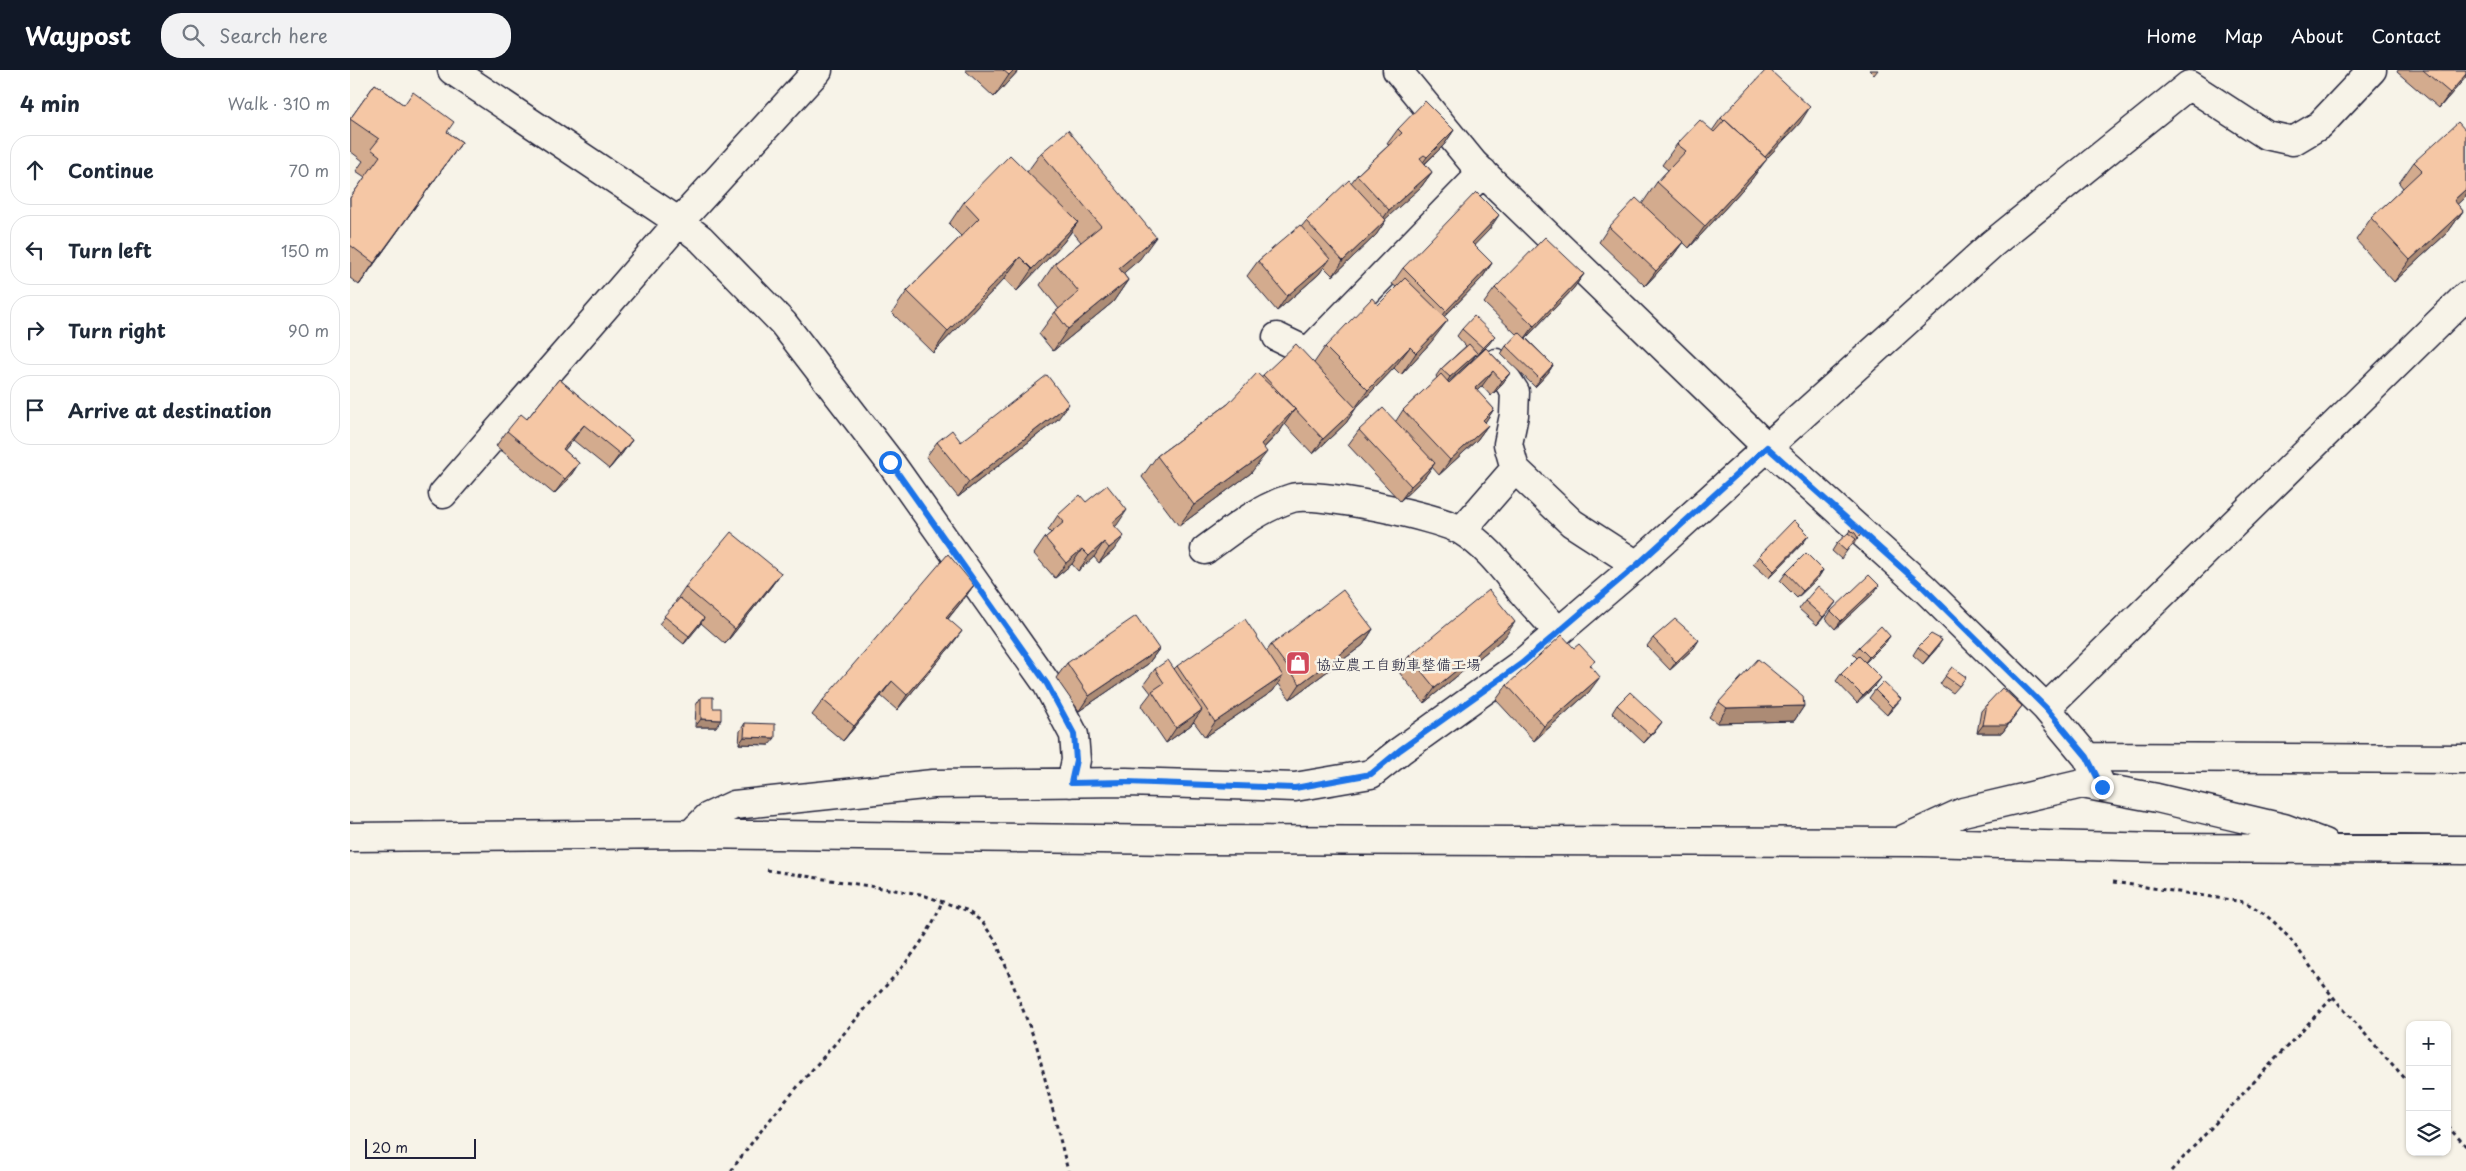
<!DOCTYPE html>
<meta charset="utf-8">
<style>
body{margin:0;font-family:"Playpen Sans","Klee One",sans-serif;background:#f2f2f3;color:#1f2937}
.controls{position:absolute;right:15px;bottom:15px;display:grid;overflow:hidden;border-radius:10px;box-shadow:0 1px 4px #0004}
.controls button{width:45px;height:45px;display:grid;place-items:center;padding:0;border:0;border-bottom:1px solid #e0e1e3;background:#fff;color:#1f2937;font:25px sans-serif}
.scale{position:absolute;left:15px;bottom:12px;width:111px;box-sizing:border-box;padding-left:5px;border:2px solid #22223b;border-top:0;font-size:14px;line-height:18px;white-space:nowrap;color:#22223b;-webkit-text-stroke:4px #f7f3e8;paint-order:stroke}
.stop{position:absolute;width:15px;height:15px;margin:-11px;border:4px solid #1a73e8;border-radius:50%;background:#fff}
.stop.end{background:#1a73e8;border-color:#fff;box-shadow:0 1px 5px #0008}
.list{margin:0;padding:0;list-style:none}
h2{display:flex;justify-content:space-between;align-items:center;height:65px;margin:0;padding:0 20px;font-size:21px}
h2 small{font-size:16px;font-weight:400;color:#747a83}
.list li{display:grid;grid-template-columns:32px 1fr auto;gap:15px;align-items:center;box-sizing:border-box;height:70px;margin:0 10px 10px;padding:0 10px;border:1px solid #e0e1e3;border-radius:20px}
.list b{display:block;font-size:19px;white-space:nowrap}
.list em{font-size:16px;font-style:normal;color:#747a83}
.icon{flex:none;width:28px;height:28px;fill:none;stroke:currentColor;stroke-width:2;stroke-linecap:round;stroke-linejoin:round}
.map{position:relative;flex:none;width:2116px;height:1101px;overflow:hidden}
header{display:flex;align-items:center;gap:30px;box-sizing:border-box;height:70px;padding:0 25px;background:#111827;color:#fff}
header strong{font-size:24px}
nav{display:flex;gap:28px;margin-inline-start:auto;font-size:18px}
.search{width:350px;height:45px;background:#f2f2f3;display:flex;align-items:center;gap:12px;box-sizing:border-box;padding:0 18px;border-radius:20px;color:#747a83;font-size:19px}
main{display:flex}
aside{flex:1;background:#fff}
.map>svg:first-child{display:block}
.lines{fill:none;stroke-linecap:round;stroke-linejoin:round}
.minor-casing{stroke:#22223b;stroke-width:31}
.path{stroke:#22223b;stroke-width:3;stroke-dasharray:4 4;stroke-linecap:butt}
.minor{stroke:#f7f3e8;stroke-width:28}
.wall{fill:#d3ab8e;stroke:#22223b}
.shaded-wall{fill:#ac8b74;stroke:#22223b}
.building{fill:#f5c7a5;stroke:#22223b}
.route{stroke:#1a73e8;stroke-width:6}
.labels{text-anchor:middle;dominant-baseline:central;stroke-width:5;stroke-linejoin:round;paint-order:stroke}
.poi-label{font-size:15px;fill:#22223b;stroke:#f7f3e8;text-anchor:start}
</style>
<header>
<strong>Waypost</strong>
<div class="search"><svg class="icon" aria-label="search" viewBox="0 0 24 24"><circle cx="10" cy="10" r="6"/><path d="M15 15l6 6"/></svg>Search here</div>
<nav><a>Home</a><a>Map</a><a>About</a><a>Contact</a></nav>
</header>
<main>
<aside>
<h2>4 min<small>Walk · 310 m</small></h2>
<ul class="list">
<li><svg class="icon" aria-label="ahead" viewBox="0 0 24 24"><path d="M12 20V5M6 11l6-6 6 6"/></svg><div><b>Continue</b></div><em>70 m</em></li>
<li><svg class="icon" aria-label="left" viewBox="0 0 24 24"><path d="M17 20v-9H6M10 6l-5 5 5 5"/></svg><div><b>Turn left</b></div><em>150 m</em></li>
<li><svg class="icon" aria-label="right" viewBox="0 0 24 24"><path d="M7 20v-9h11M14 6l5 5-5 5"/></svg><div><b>Turn right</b></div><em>90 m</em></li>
<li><svg class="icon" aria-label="arrive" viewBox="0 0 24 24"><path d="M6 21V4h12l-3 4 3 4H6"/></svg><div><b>Arrive at destination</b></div></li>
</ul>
</aside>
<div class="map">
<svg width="2116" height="1101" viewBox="0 0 2116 1101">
<rect width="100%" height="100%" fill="#f7f3e8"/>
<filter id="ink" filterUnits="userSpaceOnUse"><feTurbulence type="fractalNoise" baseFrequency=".02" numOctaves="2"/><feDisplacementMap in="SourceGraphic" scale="10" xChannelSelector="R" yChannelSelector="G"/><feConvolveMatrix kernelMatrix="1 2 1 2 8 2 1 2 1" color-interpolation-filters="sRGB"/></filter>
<g filter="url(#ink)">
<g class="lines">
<defs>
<path id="minor" d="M468 0 329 152 351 169 433 253 540 392 697 614 724 665 726 690 721 713
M1047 0 1124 94 1417 377 1574 518 1696 638 1737 687 1752 717
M927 267 958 282 1133 102
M1146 293 1165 322 1164 345 1158 374 1165 399 1222 453 1287 495
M93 424 329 152 102 0
M1112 460 1165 399
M855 480C882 460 909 438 942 428 966 421 1090 447 1112 461 1138 477 1154 500 1173 523 1184 536 1197 549 1209 562
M1696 638 2116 226
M1737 687 2116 689
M341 764 358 747 384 735 583 714 776 712 945 717 1021 704 1050 681 1171 594 1287 495 1642 174 1839 15 1916 65 1943 71 1970 55 2022 0
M0 767 341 764 833 770 1572 772 1811 778 2116 780
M1554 769 1613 742 1732 714 1807 728 1934 758 1974 773"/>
</defs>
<!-- minor casing -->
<use href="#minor" class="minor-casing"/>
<!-- path -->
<path class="path" d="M417 800 570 824 616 840 631 851 646 871 686 973 718 1101
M1763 812 1894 832C1938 853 1954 892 1984 928 2008 957 2034 985 2060 1014
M2097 1056 2116 1076
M381 1101C421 1044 470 992 515 939 545 905 577 874 592 831
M1821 1101 1983 927"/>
<!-- minor -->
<use href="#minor" class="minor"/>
</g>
<!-- wall -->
<path class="wall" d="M615 0H669L644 27Z
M1519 0H1528L1524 5Z
M2048 0H2116V7L2089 38 2047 2Z
M25 14 54 35 97 62 112 72 9 215 0 208V128L15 107 6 101 13 91 0 81V49Z
M1371 48 1450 53 1416 89 1401 110 1339 178 1333 172 1322 187 1295 216 1249 172 1259 157 1292 134 1307 112 1318 100 1312 95 1327 74 1362 61Z
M1048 59 1104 60 1094 75 1075 94 1082 102 1071 117 1035 149 1036 150 1026 165 983 206 974 197 969 204 927 241 897 206 908 191 952 156 956 151 1001 113 1007 105 1039 75 1037 74Z
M2116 60V126L2107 134 2113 141 2098 162 2044 212 2006 170 2021 148 2053 118 2049 113 2064 92Z
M691 83 790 189 773 203 778 210 763 232 703 281 689 264 705 242 709 239 690 215 705 193 731 172 722 161 713 173 667 221 654 209 583 283 542 243 557 221 611 166 599 154 614 132 677 102Z
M1139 160 1124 175 1142 193 1132 208 1094 247 1082 271 1051 305 1044 298 1006 338 996 353 963 384 935 354 930 361 914 378 901 403 829 456 792 407 807 386 878 334 912 307 913 305 964 293 975 277 1028 235 1046 217 1042 214 1053 198Z
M1234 204 1223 219 1176 268 1203 295 1198 303 1185 317 1151 284 1156 276 1167 265 1134 233 1145 218Z
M1112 259 1139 274 1127 286 1126 285 1122 290 1098 312 1099 313 1136 278 1160 303 1149 318 1141 326 1132 316 1127 321 1144 339 1135 352 1138 355 1127 370 1089 405 1082 397 1074 408 1050 431 998 375 1009 360 1046 351 1053 340 1087 308 1086 306 1091 299 1116 276 1107 266Z
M209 309 282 370 271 385 259 399 223 370 214 380 229 393 219 408 204 424 146 376 157 361 177 349Z
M708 349 608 427 576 387 587 372H611Z
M736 432 767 455 765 456 763 481 749 493 744 487 728 501 722 494 705 508 684 484 695 468 701 463 698 460 708 445Z
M1500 460 1513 461 1503 475 1502 474 1491 489 1482 481 1487 473 1497 465Z
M1454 472 1419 508 1403 494 1409 486Z
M1473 500 1468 508 1447 528 1430 511 1436 503Z
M431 503 420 518 375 574 351 553 334 574 309 554 326 533 325 532 335 517Z
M624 515 613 530 598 549 601 576 547 640 531 626 493 671 462 645 473 630Z
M1524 523 1485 559 1476 549 1481 541Z
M1455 531 1486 532 1480 540 1467 555 1449 539Z
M1023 559 1013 575 940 629 928 613 923 621 855 667 844 652 841 655 816 673 791 636 801 623 794 614 805 599H824L827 596 917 581 921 575Z
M1540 566 1535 573 1515 593 1525 616 1507 633 1486 611 1491 604 1507 588 1503 584 1509 577Z
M1155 567 1074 633 1048 601 1059 586Z
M1303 568 1344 578 1320 600 1297 576Z
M1568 577 1587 578 1573 594 1563 585Z
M809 579 798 594 729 641 706 608 717 593Z
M1241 596 1239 622 1184 671 1146 630 1157 615Z
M1602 597 1611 614 1603 623 1590 614Z
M1525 620 1545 636 1537 645 1519 628Z
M351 627 363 638 366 657H345L346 635Z
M1369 632 1454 636 1444 651 1367 653 1359 647Z
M1637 634 1667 644 1652 663H1627L1631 641Z
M1267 635 1307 659 1294 673 1262 643Z
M395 653 419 675 389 674 390 661Z"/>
<!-- shaded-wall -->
<path class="shaded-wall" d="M664 0H669L644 27 659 5Z
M2116 4V7L2089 38 2100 23Z
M1460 37 1450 53 1403 103 1414 88Z
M1104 60 1094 75 1066 102 1077 87Z
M112 72 96 94 9 215 24 193Z
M1417 89 1401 110 1339 178 1355 156Z
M1082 102 1071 117 1029 155 1039 140Z
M2116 119V126L2089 152 2104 130Z
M2113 141 2098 162 2044 212 2060 190Z
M1149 145 1139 160 1112 188 1122 173Z
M1036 150 1026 165 983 206 993 191Z
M728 152 713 173 667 221 682 199Z
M806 167 790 189 754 220 769 198Z
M1333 172 1322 187 1295 216 1306 201Z
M670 187 654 209 583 283 598 261Z
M980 189 969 204 927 241 937 226Z
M1142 193 1132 208 1085 256 1096 241Z
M1234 204 1223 219 1173 271 1184 256Z
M778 210 763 232 703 281 718 259Z
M1098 250 1082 271 1051 305 1066 283Z
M1145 266 1139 274 1127 286 1133 278Z
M1060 277 1044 298 1003 341 1006 338 996 353 963 384 973 369 1003 341 1018 320Z
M1127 283 1122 290 1095 315 1100 307Z
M1203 295 1198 303 1185 317 1190 309Z
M1143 301 1132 316 1114 333 1125 318Z
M1160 303 1149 318 1141 326 1152 311Z
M719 334 708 349 608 427 619 412Z
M945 339 930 361 896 396 911 374Z
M1144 339 1134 354 1133 350Z
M234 355 223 370 203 394 213 379Z
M1138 355 1127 370 1089 405 1100 390Z
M282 370 271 385 259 399 270 384Z
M917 382 901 403 829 456 844 435Z
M229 393 219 408 204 424 215 409Z
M1085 393 1074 408 1050 431 1061 416Z
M777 440 767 455 752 468 762 453Z
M1459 465 1454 472 1419 508 1424 501Z
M774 466 763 481 749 493 759 478Z
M754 472 744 487 728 501 739 486Z
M732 479 722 494 705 508 716 493Z
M1473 500 1468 508 1447 528 1453 521Z
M431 503 420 518 375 574 385 559Z
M624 515 613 530 586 563 596 547Z
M1529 515 1524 523 1485 559 1491 551Z
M1486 532 1480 540 1467 555 1473 547Z
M354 548 349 556 334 574 339 566Z
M1165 552 1155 567 1074 633 1085 618Z
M1023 559 1013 575 940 629 950 614Z
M612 561 601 576 547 640 557 625Z
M1540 566 1535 573 1513 595 1519 587Z
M1349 570 1344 578 1320 600 1326 592Z
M1592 570 1587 578 1573 594 1579 586Z
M809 579 798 594 729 641 739 626Z
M933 606 923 621 855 667 865 652Z
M1250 607 1239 622 1184 671 1194 656Z
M1531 608 1525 616 1507 633 1513 626Z
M542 611 531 626 493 671 504 656Z
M1551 629 1545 636 1537 645 1542 637Z
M1454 636 1444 651 1367 653 1377 638Z
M1672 636 1652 663H1627L1633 655Z
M852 640 841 655 816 673 826 658Z
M351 649 371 650 366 657H345Z
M1312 652 1307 659 1294 673 1300 665Z
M394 667 425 668 419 675 389 674Z"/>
<!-- building -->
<path class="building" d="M653 0H664L659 5Z
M1416 0H1420L1460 37 1415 87 1375 50 1374 51 1371 48Z
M2073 0H2116V4L2100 23Z
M25 14 54 35 63 22 104 52 97 62 112 72 24 193 0 175V128L30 86 21 79 29 69 0 49Z
M1075 31 1104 60 1077 87 1074 85 1070 88 1082 102 1039 140 1007 105 1052 63 1048 59Z
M1350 50 1364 62 1375 50 1417 89 1355 156 1307 112 1336 81 1327 74Z
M2108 52 2116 61V119L2104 130 2113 141 2060 190 2021 148 2072 100 2064 92Z
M718 60 806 167 769 198 778 210 718 259 705 242 729 222 705 193 751 156 691 83Z
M660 85 728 152 682 199 670 187 598 261 557 221 629 148 614 132Z
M999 110 1036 150 993 191 956 151Z
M1126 122 1149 145 1122 173 1142 193 1096 241 1053 198Z
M1286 128 1333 172 1306 201 1259 157Z
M950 155 980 189 937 226 908 191Z
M1195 167 1234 204 1184 256 1145 218Z
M1055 208 1098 250 1066 283 1060 277 1018 320 975 277 1022 228 1028 235Z
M1124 246 1145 266 1133 278 1112 259Z
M1169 262 1203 295 1190 309 1156 276Z
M946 274 1006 338 973 369 913 305Z
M1119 274 1127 283 1100 307 1091 299Z
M1136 278 1160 303 1152 311 1143 301 1125 318 1144 339 1133 350 1138 355 1100 390 1053 340 1091 304 1099 313Z
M907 303 945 339 911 374 917 382 844 435 807 386 878 334Z
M697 305 719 334 619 412 587 372 602 360 611 372Z
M209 309 282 370 270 384 234 355 213 379 229 393 215 409 157 361 171 344 177 349Z
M1033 338 1085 393 1061 416 1009 360Z
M757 415 777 440 762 453 774 466 759 478 754 472 739 486 732 479 716 493 695 468 714 452 708 445 730 425 736 432Z
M1444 450 1459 465 1424 501 1409 486Z
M1505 455 1513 461 1508 468 1505 463 1500 460Z
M381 462 431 503 385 559 335 517Z
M1498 463 1506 469 1496 481 1487 473Z
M1456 483 1473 500 1453 521 1436 503Z
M598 484 624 515 596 547 612 561 557 625 542 611 504 656 473 630Z
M1519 505 1529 515 1491 551 1481 541Z
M1468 516 1486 532 1473 547 1455 531Z
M993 520 1023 559 950 614 921 575Z
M1139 520 1165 552 1085 618 1059 586Z
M330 528 354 548 339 566 314 546Z
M786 546 809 579 739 626 717 593Z
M895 549 933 606 865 652 827 596Z
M1325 549 1349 570 1326 592 1303 568Z
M1531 556 1540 566 1519 587 1509 577Z
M1581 564 1592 570 1579 586 1568 577Z
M1212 565 1224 578 1229 574 1245 591 1240 595 1250 607 1194 656 1157 615Z
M1509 586 1531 608 1513 626 1491 604Z
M1408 589 1453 626 1454 636 1377 638 1369 632Z
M818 590 852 640 826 658 802 621 814 613 805 599Z
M1602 597 1616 607 1609 616 1595 606Z
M1533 612 1551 629 1542 637 1525 620Z
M1652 618 1672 636 1657 655H1633L1637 634Z
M1280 622 1312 652 1300 665 1267 635Z
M351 627H363V638H371V650L351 649Z
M395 653 425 654V668L394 667Z"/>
</g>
<g class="lines" filter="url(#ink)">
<!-- route -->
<path class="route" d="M540 392 697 614 724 664 726 690 721 713 776 712 945 718 1021 704 1050 680 1171 594 1287 495 1417 377 1574 518 1696 638 1737 687 1752 717"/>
</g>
<!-- icons -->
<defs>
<symbol id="shop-square" viewBox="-11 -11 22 22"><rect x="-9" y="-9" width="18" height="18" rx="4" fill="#d1495b" stroke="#f7f3e8"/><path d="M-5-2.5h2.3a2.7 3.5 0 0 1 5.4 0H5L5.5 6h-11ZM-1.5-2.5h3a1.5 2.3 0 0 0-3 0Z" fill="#fff"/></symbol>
</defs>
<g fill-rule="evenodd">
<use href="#shop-square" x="934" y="579" width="28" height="28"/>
</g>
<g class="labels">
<!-- poi labels -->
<g class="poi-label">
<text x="966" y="593">協立農工自動車整備工場</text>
</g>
</g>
</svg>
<div class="controls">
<button>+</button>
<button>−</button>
<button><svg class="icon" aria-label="layers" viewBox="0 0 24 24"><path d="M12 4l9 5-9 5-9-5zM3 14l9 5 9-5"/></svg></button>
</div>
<div class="scale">20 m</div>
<div class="stop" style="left:540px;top:392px"></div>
<div class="stop end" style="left:1752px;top:717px"></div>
</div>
</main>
